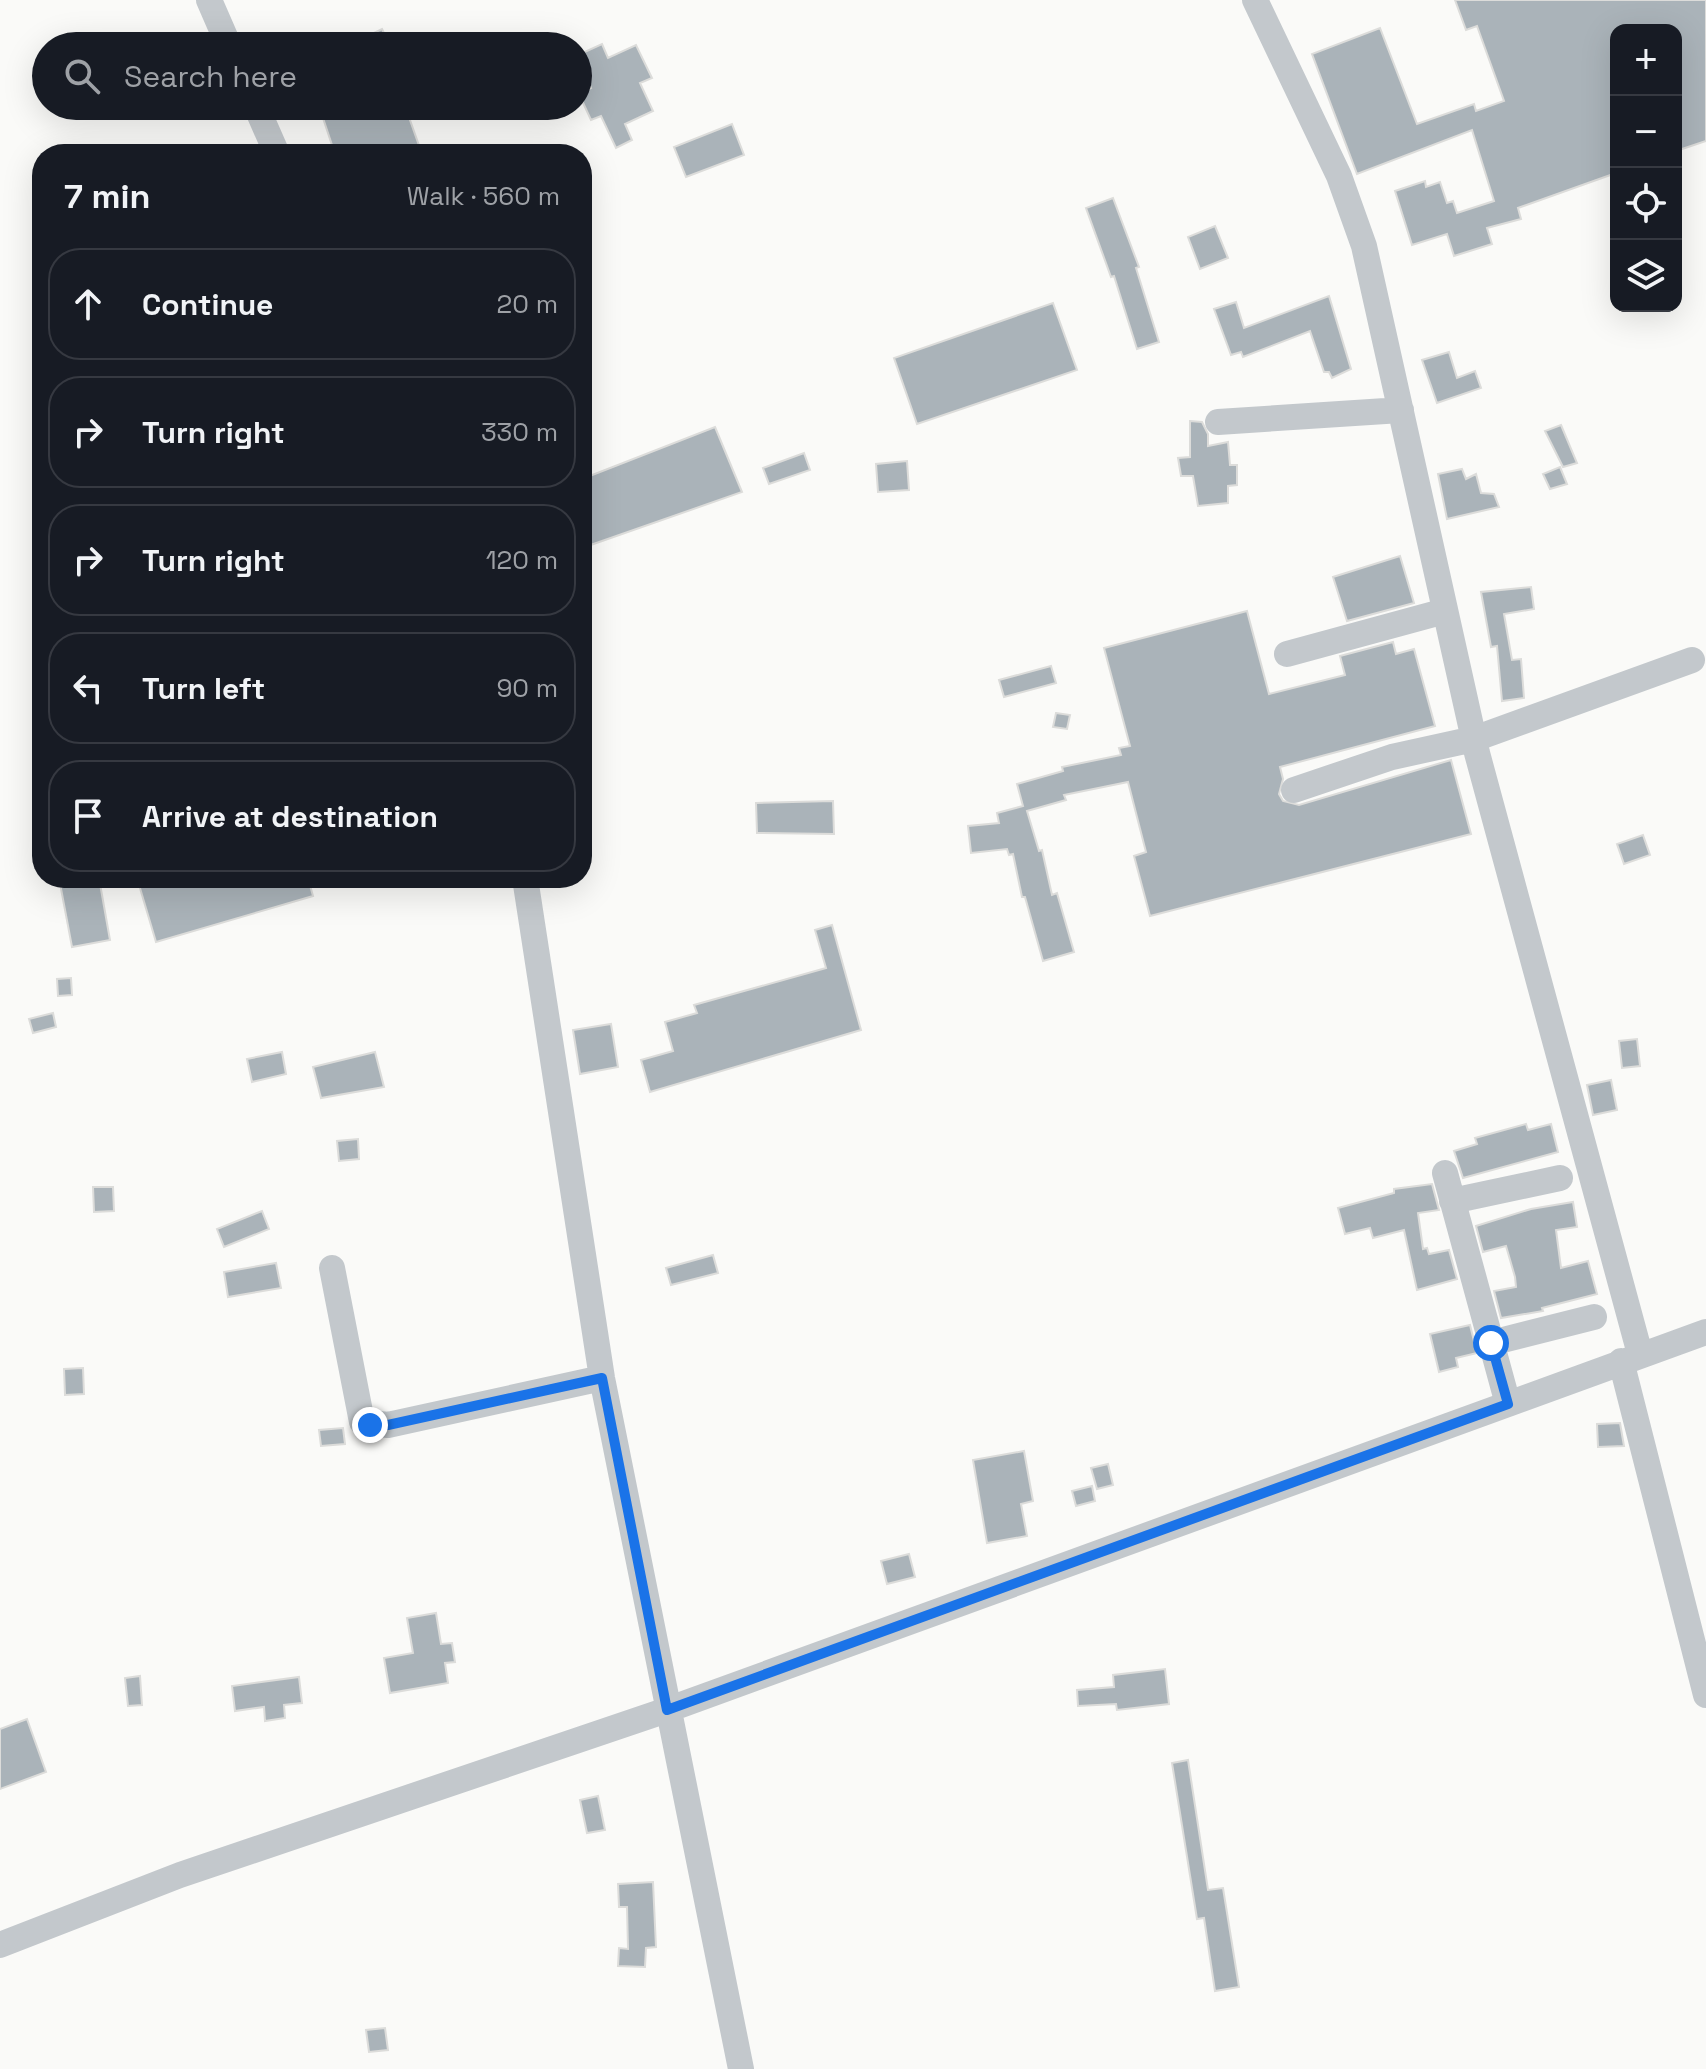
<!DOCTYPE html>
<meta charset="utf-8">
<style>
body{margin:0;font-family:"Space Grotesk",sans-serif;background:#20242c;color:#f1f3f6}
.controls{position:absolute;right:24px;top:24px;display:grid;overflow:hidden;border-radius:16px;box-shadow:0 8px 32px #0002}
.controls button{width:72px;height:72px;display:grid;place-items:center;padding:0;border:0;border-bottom:2px solid #363941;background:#171b24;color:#f1f3f6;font:40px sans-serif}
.stop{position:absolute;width:24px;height:24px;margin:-18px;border:6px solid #1a73e8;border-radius:50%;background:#fff}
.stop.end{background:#1a73e8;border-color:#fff;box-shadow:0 2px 8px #0008}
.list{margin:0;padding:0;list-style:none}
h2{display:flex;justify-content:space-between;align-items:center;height:104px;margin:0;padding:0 32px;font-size:34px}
h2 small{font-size:26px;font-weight:400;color:#9ea1a6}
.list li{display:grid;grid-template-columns:52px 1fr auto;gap:24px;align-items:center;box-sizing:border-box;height:112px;margin:0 16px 16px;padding:0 16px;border:2px solid #363941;border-radius:32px}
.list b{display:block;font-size:30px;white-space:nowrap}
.list em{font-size:26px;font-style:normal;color:#9ea1a6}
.icon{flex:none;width:44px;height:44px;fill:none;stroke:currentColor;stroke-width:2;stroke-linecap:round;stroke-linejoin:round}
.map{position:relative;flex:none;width:1706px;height:2069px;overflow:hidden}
.search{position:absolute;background:#171b24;box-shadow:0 8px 32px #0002;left:32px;top:32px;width:560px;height:88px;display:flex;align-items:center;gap:20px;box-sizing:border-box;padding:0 28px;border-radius:44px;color:#9ea1a6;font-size:30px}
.panel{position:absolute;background:#171b24;box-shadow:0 8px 32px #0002;left:32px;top:144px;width:560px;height:744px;border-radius:32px}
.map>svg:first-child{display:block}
.building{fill:#aab3b9;stroke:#dcdcda;stroke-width:2}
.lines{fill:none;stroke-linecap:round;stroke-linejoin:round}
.minor{stroke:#c3c8cc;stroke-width:26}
.route{stroke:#1a73e8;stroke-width:10}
</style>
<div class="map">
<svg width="1706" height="2069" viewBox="0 0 1706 2069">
<rect width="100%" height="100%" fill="#fafaf8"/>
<!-- building -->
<path class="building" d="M1455 0H1706V141L1676 151V30H1616V173L1518 208 1521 219 1487 228 1492 244 1454 256 1447 234 1412 245 1395 191 1425 181 1426 187 1440 182 1447 203 1453 201 1457 213 1494 201 1472 130 1357 174 1312 54 1380 28 1417 124 1474 104 1476 111 1504 101 1477 26 1466 30Z
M382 29 390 46H347Z
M602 44 608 58 636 45 652 78 640 83 653 111 625 124 632 140 616 148 601 116 591 120 579 94 591 88 578 55Z
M319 106H405L422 154H335Z
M732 124 744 155 686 177 674 147Z
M1113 198 1139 267 1136 268 1159 342 1137 349 1114 276 1111 277 1086 208Z
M1215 226 1228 258 1200 269 1188 237Z
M1329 296 1351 369 1332 378 1329 372H1324L1310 331 1243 357 1241 352 1231 355 1214 309 1236 302 1244 328Z
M1053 303 1077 370 917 424 894 358Z
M1449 352 1457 378 1475 371 1481 388 1437 403 1422 360Z
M1190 421 1202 422 1208 434V446L1228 442 1230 465H1237V485L1228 486V503L1198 506 1193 476H1181L1178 458 1190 457Z
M1561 425 1577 463 1563 467 1545 431Z
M715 427 742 492 582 548V479Z
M804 453 810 470 769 484 763 468Z
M907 461 909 490 878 492 876 464Z
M1560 467 1567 484 1550 489 1543 474Z
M1462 469 1466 479 1476 474 1481 493 1494 494 1499 507 1447 519 1438 474Z
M1400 556 1414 603 1347 621 1333 577Z
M1531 587 1534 609 1504 614 1512 660 1521 659 1524 698 1502 701 1497 646 1491 647 1481 592Z
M1247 611 1269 694 1345 675 1340 656 1393 642 1396 654 1414 649 1435 726 1280 767 1283 779 1279 794 1283 801 1299 805 1451 760 1471 834 1150 916 1134 856 1146 852 1128 782 1064 795 1066 800 1027 811 1039 851 1042 850 1052 895 1057 893 1074 952 1043 961 1025 897H1022L1013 854 1009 855 1007 849 971 853 968 826 999 823 997 813 1023 806 1017 784 1063 771 1062 767 1121 755 1119 748 1130 746 1104 648Z
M1051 666 1056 683 1004 697 999 680Z
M1056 713 1070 715 1067 729 1053 727Z
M833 801 834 834 757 833 756 803Z
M1643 835 1650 855 1624 864 1617 844Z
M59 878H99L110 940 72 947Z
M137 878H308L313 896 156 942Z
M832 925 861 1030 650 1092 641 1060 673 1051 665 1022 697 1013 694 1005 826 968 815 930Z
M71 978 72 995 58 996 57 979Z
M53 1013 56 1027 33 1033 29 1019Z
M611 1024 618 1067 580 1074 573 1030Z
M1637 1039 1640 1066 1622 1068 1619 1041Z
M282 1052 286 1074 252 1082 247 1059Z
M375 1052 384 1087 321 1098 313 1067Z
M1611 1080 1617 1110 1593 1115 1587 1085Z
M1526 1124 1528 1130 1551 1124 1558 1152 1463 1178 1454 1151 1477 1144 1475 1138Z
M358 1139 359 1159 339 1161 337 1141Z
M1432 1184 1439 1210 1418 1213 1423 1249 1427 1248 1429 1254 1449 1250 1457 1279 1417 1290 1404 1230 1373 1238 1370 1228 1345 1234 1338 1208 1394 1193V1189Z
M93 1187H113L114 1211 94 1212Z
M1573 1202 1577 1227 1556 1230 1561 1268 1588 1261 1597 1294 1542 1308 1543 1311 1501 1318 1494 1291 1516 1287 1515 1277 1506 1246 1483 1252 1476 1226 1531 1209Z
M262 1211 269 1229 224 1247 217 1229Z
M713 1255 718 1273 671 1285 666 1268Z
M276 1263 281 1288 228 1297 224 1272Z
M1470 1325 1477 1353 1456 1358 1458 1367 1439 1372 1430 1334Z
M83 1368 84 1394 65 1395 64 1369Z
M1620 1423 1624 1446 1598 1447 1597 1424Z
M343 1428 345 1444 321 1446 319 1430Z
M1024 1451 1033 1501 1021 1504 1027 1536 987 1543 973 1460Z
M1108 1464 1113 1485 1097 1489 1091 1468Z
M1092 1486 1095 1501 1076 1506 1072 1491Z
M909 1554 915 1577 887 1584 881 1561Z
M436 1613 441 1644 452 1643 455 1662 445 1663 448 1683 390 1693 384 1658 413 1653 407 1618Z
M1165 1669 1169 1704 1117 1710 1116 1704 1078 1706 1077 1690 1114 1687 1113 1675Z
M140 1676 142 1705 128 1706 125 1678Z
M299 1677 302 1703 284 1705 285 1718 265 1721 264 1707 235 1711 232 1686Z
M27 1719 46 1772 0 1789V1729Z
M1188 1760 1208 1890 1223 1888 1239 1987 1215 1991 1204 1918 1197 1919 1172 1763Z
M598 1796 605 1830 587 1833 580 1800Z
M653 1882 656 1947 646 1948 645 1967 618 1966 619 1948 628 1949 627 1907H619L618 1884Z
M385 2028 388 2050 369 2052 366 2030Z"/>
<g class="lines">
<!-- minor -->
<path class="minor" d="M209 0 229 46
M1255 0 1339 176 1364 246 1477 753 1640 1354
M256 106 277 154
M1218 422 1401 410
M1287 654 1445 611
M1294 790 1392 757 1474 739 1692 660
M525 878 602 1378 741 2069
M1445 1173 1508 1404
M1452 1201 1560 1178
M332 1268 362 1422 388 1425 602 1378
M1491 1343 1594 1317
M1621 1361 1706 1695
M0 1945 180 1875 667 1710 1706 1332"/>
</g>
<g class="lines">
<!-- route -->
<path class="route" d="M370 1425H388L602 1378 667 1710 1508 1404 1491 1343"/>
</g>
</svg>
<div class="controls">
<button>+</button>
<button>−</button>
<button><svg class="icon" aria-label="locate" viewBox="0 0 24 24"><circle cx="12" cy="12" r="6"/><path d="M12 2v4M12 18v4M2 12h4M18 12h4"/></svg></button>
<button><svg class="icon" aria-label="layers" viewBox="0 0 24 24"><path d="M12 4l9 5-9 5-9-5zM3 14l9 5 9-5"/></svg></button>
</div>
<div class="stop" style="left:1491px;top:1343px"></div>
<div class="stop end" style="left:370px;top:1425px"></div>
<div class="search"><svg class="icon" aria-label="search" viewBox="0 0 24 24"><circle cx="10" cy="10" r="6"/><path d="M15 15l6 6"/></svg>Search here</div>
<section class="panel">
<h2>7 min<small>Walk · 560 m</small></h2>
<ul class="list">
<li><svg class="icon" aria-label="ahead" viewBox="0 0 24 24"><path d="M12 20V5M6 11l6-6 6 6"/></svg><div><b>Continue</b></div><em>20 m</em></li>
<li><svg class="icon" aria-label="right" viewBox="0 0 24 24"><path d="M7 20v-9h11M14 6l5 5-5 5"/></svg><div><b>Turn right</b></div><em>330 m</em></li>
<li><svg class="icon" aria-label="right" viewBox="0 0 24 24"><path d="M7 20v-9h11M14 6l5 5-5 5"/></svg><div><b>Turn right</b></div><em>120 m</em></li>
<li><svg class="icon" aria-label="left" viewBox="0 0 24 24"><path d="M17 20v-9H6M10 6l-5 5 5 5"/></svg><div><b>Turn left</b></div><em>90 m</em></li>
<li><svg class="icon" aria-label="arrive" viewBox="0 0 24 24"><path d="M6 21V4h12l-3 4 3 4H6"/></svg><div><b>Arrive at destination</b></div></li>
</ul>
</section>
</div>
